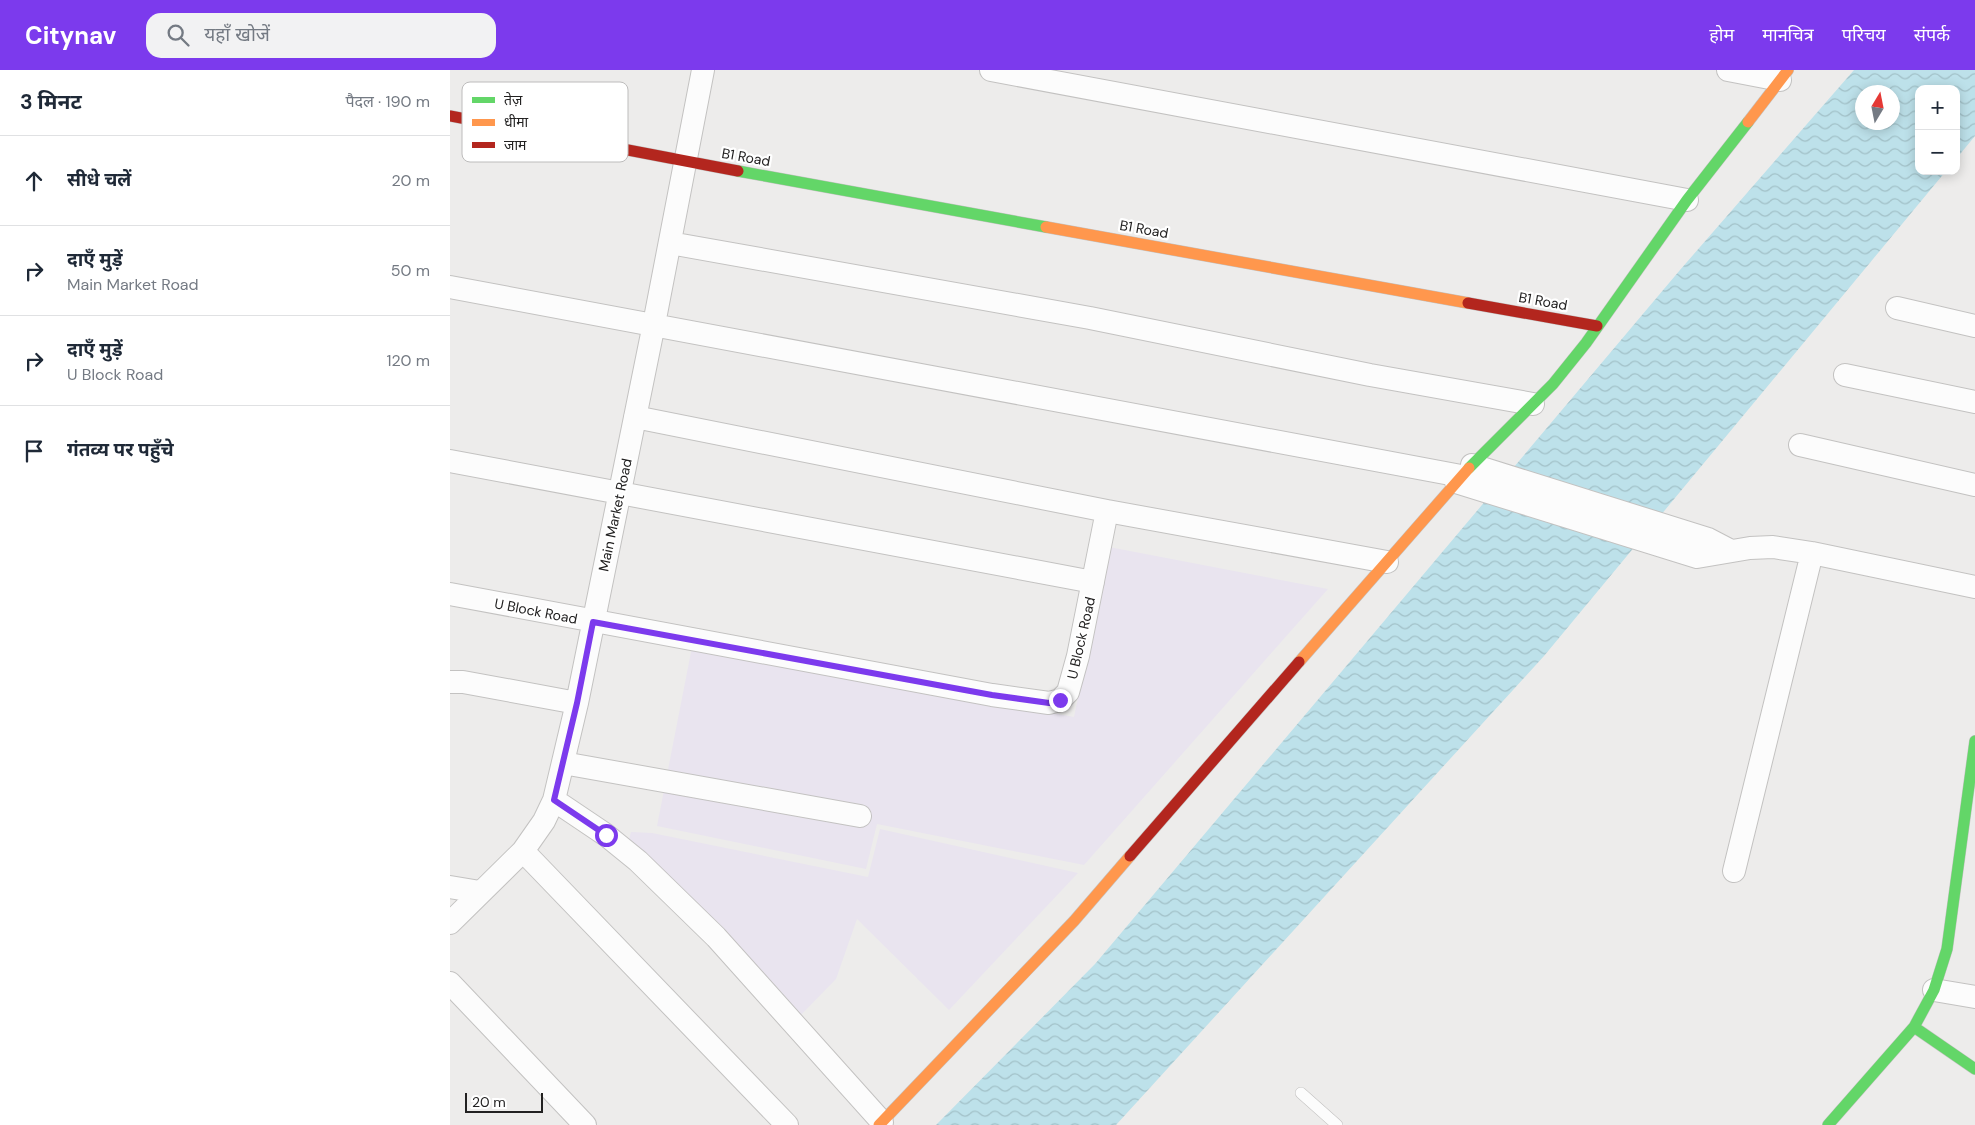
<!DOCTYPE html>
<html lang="hi">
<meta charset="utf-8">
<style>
body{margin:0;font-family:"DM Sans","Noto Sans Devanagari",sans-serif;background:#f2f2f3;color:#1f2937}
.controls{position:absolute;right:15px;top:15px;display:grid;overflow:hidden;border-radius:10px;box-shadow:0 2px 12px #0003}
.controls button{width:45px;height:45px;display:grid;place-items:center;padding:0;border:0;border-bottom:1px solid #e0e1e3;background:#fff;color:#1f2937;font:25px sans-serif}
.compass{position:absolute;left:1405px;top:15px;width:45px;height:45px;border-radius:50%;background:#fff;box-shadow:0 2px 12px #0003;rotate:10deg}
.scale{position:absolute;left:15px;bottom:12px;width:78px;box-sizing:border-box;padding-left:5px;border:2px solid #222121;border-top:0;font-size:14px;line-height:18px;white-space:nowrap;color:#222121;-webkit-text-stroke:4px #fff;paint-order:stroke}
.stop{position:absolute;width:15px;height:15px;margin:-11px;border:4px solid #7c3aed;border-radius:50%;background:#fff}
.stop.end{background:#7c3aed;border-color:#fff;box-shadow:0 1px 5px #0008}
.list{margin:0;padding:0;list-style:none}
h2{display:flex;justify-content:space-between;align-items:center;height:65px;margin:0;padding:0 20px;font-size:21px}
h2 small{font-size:16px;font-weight:400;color:#747a83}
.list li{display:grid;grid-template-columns:32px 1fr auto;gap:15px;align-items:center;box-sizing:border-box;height:90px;padding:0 20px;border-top:1px solid #e0e1e3}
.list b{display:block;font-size:19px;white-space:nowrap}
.list p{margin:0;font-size:16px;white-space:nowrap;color:#747a83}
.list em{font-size:16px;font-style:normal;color:#747a83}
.icon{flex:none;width:28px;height:28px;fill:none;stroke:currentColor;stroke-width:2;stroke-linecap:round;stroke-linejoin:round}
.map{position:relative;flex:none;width:1525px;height:1055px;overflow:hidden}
header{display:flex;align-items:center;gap:30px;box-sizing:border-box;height:70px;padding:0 25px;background:#7c3aed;color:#fff}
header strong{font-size:24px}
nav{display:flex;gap:28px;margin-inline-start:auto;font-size:18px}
.search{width:350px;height:45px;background:#f2f2f3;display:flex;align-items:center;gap:12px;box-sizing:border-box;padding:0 18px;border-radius:15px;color:#747a83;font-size:19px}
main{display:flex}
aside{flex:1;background:#fff}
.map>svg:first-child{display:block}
.education{fill:#e9e4ef}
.water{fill:url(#water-waves);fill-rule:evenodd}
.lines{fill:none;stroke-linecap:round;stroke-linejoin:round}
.lane-casing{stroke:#c3c2c1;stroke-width:12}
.street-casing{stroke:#c3c2c1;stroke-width:24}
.fast-casing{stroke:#c3c2c1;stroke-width:12}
.slow-casing{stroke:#c3c2c1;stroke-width:12}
.jam-casing{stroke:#c3c2c1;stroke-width:12}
.lane{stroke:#fcfcfc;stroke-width:11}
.street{stroke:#fcfcfc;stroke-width:22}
.fast{stroke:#63d668;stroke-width:11}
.slow{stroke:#ff974d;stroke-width:11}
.jam{stroke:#b3261e;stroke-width:11}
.route{stroke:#7c3aed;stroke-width:6}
.labels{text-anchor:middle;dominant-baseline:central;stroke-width:4.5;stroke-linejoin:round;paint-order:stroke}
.street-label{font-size:14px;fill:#222121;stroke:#fff}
.key{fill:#fff;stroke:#bdbcbc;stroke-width:1}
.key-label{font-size:14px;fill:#222121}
</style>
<header>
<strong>Citynav</strong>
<div class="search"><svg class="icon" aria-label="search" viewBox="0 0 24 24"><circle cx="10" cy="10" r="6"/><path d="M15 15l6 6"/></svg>यहाँ खोजें</div>
<nav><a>होम</a><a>मानचित्र</a><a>परिचय</a><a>संपर्क</a></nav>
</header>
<main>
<aside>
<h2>3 मिनट<small>पैदल · 190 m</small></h2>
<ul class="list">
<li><svg class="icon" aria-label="ahead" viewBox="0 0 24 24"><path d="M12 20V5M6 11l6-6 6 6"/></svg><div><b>सीधे चलें</b></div><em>20 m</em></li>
<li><svg class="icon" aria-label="right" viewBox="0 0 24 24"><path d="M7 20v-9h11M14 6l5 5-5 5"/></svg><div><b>दाएँ मुड़ें</b><p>Main Market Road</p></div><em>50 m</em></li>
<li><svg class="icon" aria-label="right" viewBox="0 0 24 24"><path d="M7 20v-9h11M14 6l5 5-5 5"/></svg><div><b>दाएँ मुड़ें</b><p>U Block Road</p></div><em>120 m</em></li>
<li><svg class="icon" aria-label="arrive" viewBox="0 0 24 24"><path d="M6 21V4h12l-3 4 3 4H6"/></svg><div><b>गंतव्य पर पहुँचे</b></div></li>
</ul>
</aside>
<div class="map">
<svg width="1525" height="1055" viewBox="0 0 1525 1055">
<defs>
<pattern id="water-waves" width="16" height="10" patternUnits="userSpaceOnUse" patternTransform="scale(1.25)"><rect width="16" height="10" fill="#bde1ea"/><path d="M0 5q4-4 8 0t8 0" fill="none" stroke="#a2c1c8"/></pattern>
</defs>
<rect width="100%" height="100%" fill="#edeceb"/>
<!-- education -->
<path class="education" d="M659 477 878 519 634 795 427 754 416 799 207 756 242 577 624 647Z
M430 759 628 803 499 940 407 849 386 909 345 951 175 784 181 762 202 763 418 807Z"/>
<!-- water -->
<path class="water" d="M1404 0H1525V66L1506 89V19H1469V101H1496L1094 586 666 1055H486L645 894 1230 200ZM1412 22H1442V52H1412Z"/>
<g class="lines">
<defs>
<path id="lane" d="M851 1023 887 1055"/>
<path id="street" d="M541 0 1237 130
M1278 0 1330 10
M220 173 640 248 920 305 1083 334
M0 217 1011 406
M1447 238 1525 256
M1395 305 1525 332
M185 347 657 441 937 492
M1350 375 1525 415
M0 391 643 512
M1022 395 1258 469 1281 481
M1006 412 1247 487 1300 478 1323 477 1362 483 1525 517
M0 524 542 625 599 633 610 630 618 622 628 586 657 441
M0 612H13L127 633
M113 693 410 746
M104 730 156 765 188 791 266 867 432 1052
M73 781 337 1055
M1284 801 1362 483
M0 817 30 822
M0 853 73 781 94 751 104 730 127 633 204 254 253 0
M0 913 135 1055
M1484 920 1525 927"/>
<path id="fast" d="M288 101 596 157
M1019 398 1103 314 1136 273 1237 130 1298 52
M1464 957 1525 999
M1378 1055 1464 957 1484 920 1497 879 1525 671"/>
<path id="slow" d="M1298 52 1338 0
M596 157 1018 233
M849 592 1019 398
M429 1055 624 851 680 786"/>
<path id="jam" d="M0 46 288 101
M1018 233 1147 256
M680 786 849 592"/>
</defs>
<!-- lane casing -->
<use href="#lane" class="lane-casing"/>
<!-- street casing -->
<use href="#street" class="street-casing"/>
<!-- fast casing -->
<use href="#fast" class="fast-casing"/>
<!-- slow casing -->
<use href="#slow" class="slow-casing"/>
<!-- jam casing -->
<use href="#jam" class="jam-casing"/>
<!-- lane -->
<use href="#lane" class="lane"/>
<!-- street -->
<use href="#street" class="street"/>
<!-- fast -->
<use href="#fast" class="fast"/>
<!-- slow -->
<use href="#slow" class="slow"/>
<!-- jam -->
<use href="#jam" class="jam"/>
</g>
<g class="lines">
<!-- route -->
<path class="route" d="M156 765 104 730 127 633 143 552 542 625 599 633 610 630"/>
</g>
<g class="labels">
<!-- street labels -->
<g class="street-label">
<text transform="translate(296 87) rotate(10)">B1 Road</text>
<text transform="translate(694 159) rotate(10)">B1 Road</text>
<text transform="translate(1093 231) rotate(10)">B1 Road</text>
<text transform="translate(165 445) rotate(-78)">Main Market Road</text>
<text transform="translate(86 541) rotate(11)">U Block Road</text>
<text transform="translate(631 568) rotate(-77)">U Block Road</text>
</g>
</g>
<!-- legend -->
<rect x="12" y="12" width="166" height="80" rx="8" class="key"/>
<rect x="22" y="27" width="23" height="6" fill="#63d668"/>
<rect x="22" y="49" width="23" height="7" fill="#ff974d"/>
<rect x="22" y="72" width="23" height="6" fill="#b3261e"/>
<g class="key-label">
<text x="54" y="35">तेज़</text>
<text x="54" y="57">धीमा</text>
<text x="54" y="80">जाम</text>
</g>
</svg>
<div class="controls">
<button>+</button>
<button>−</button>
</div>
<svg class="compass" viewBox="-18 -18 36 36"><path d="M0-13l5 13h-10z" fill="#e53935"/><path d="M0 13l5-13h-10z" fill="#747a83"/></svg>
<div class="scale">20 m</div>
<div class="stop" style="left:156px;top:765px"></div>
<div class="stop end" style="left:610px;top:630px"></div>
</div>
</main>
